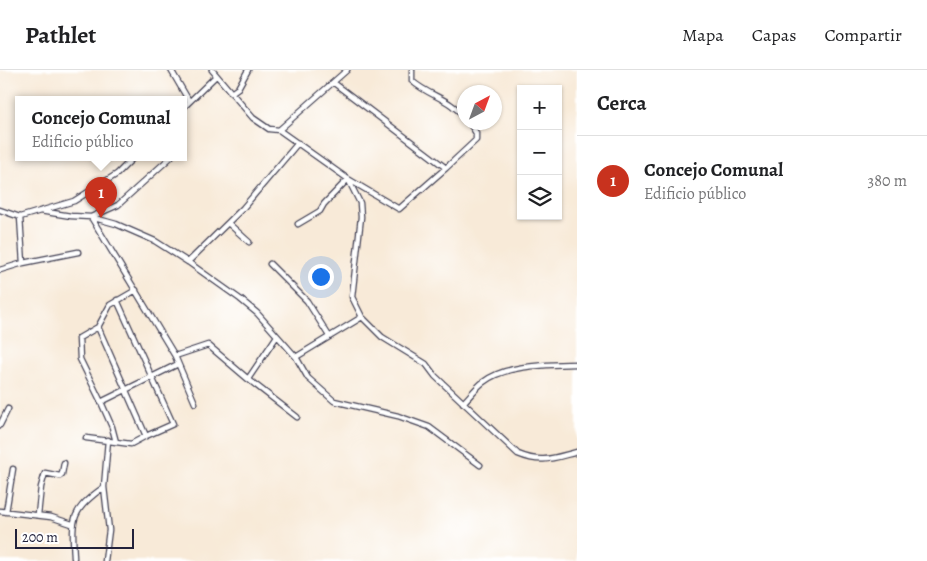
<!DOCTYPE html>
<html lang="es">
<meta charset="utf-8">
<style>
body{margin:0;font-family:Alegreya,serif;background:#f6f6f6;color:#202124}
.controls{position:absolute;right:15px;top:15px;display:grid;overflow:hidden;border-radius:0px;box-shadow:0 1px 4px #0004}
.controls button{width:45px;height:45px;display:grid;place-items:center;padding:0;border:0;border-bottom:1px solid #e0e0e0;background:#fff;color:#202124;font:25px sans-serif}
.compass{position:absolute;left:457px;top:15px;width:45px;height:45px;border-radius:50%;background:#fff;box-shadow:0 1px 4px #0004;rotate:41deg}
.scale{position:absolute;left:15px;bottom:12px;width:119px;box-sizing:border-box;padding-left:5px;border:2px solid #22223b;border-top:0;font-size:14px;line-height:18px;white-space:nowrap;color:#22223b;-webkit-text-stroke:4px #fff;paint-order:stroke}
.you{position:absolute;left:320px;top:206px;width:18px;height:18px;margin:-12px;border:4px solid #fff;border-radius:50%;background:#1a73e8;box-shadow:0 0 0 8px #1a73e833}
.badge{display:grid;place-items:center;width:32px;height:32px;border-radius:50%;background:#c8321e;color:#fff;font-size:16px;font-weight:700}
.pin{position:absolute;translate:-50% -41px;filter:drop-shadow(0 1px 2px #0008)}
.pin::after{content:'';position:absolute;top:26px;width:18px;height:15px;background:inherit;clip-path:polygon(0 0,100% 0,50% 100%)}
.popup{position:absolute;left:15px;top:26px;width:172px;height:65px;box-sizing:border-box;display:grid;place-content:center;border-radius:0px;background:#fff;filter:drop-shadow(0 1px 4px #0005);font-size:16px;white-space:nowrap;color:#757577}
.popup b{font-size:19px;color:#202124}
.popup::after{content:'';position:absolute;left:50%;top:100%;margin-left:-10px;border:10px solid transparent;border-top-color:#fff}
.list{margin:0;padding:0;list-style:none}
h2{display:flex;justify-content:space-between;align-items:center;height:65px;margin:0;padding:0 20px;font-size:21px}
h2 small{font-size:16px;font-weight:400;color:#757577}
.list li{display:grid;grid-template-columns:32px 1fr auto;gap:15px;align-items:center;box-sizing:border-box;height:90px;padding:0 20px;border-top:1px solid #e0e0e0}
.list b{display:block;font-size:19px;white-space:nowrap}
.list p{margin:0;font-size:16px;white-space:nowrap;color:#757577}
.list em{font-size:16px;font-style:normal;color:#757577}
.icon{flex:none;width:28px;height:28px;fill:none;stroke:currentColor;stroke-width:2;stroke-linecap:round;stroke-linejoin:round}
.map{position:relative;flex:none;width:577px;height:491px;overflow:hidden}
header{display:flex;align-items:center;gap:30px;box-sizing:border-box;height:70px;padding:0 25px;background:#fff;border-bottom:1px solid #e0e0e0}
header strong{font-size:24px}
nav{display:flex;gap:28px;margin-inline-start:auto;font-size:18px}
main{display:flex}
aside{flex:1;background:#fff}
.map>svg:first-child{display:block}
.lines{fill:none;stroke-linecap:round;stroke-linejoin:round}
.street-casing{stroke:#424053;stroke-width:7}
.street{stroke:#fff;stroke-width:4.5}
</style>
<header>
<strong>Pathlet</strong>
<nav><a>Mapa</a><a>Capas</a><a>Compartir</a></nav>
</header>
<main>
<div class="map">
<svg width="577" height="491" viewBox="0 0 577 491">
<rect width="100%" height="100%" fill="#fff"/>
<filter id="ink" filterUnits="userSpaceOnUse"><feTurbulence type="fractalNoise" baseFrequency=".02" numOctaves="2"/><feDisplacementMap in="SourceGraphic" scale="10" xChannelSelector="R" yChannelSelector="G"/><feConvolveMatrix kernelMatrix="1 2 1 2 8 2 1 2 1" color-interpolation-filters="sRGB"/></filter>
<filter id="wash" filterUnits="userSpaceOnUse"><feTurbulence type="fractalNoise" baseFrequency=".0096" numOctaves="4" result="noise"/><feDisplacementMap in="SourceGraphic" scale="20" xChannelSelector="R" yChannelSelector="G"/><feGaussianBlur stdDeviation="1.12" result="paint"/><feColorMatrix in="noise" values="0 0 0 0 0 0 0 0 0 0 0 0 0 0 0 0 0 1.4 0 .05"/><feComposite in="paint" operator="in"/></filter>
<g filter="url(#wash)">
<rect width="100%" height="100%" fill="#f8ead8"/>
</g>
<g filter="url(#ink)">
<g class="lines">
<defs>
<path id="street" d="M171 0 189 31
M212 0 253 48 269 59 279 60 347 0
M412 0V11C429 26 451 29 464 47
M231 23 238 18 248 0
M184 37 216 6
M279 60 348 109 399 139 446 98 334 13
M171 87 118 135 91 147 116 154 155 171 188 192 240 229 257 243 296 287 362 247 352 227 361 147 360 133 348 109 324 134 320 141 298 154
M446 98 476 70V63L469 52
M0 140 20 147 74 131 117 104 134 87
M40 141 71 146 91 147 175 286 208 275 248 309
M228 153 249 172
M188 192 243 138 298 73
M23 193 78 182
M270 194 307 231 329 266
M0 200 23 193 20 147
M117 230 173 354 146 366 98 257 110 235 136 220
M362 247 382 267 426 294 435 306 518 384C542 394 553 388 577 382
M98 257 79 268 80 289 101 332 112 357 116 372
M277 266 248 309 297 347
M175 286 195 333
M296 287 308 308 334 331 398 346 429 357 480 395
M101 332 178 294
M463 333C469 327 475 319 482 313 505 294 548 295 577 294
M0 355 8 339
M86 368 131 374 146 366
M0 441 51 447 72 454
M6 442 13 399
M38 445 41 417 45 403 60 406 62 404 64 393
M74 488C72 449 70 441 104 417
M105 491 109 460 104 417 108 370"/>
</defs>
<!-- street casing -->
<use href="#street" class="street-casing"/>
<!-- street -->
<use href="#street" class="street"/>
</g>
</g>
</svg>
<div class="controls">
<button>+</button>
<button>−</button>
<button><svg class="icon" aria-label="layers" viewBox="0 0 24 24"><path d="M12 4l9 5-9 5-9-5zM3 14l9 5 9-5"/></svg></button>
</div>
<svg class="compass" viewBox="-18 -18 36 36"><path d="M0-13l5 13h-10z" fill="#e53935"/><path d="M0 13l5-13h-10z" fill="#757577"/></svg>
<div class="scale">200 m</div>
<div class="you"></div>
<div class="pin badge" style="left:101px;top:148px">1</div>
<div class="popup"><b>Concejo Comunal</b>Edificio público</div>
</div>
<aside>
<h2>Cerca<small></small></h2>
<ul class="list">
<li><span class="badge">1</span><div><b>Concejo Comunal</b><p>Edificio público</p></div><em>380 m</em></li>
</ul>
</aside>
</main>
